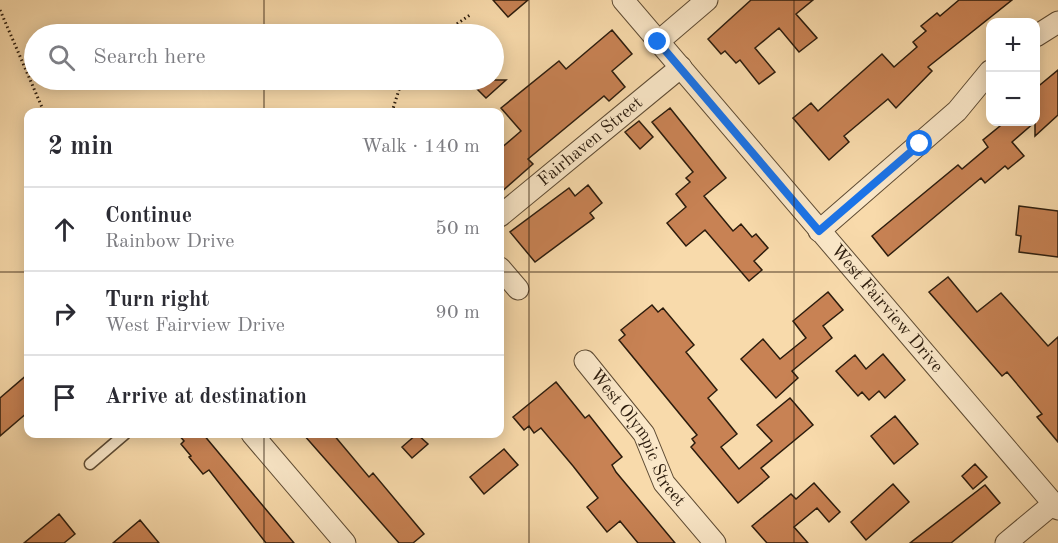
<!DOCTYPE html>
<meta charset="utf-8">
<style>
body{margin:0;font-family:"Old Standard TT",serif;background:#f7f7f7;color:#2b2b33}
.controls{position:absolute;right:18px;top:18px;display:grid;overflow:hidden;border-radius:12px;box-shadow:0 3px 15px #0003}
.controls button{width:54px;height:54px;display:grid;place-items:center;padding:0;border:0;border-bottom:2px solid #e1e1e2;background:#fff;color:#2b2b33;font:30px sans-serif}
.stop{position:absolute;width:18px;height:18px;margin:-14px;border:4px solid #1a73e8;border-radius:50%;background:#fff}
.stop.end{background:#1a73e8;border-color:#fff;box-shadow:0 2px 6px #0008}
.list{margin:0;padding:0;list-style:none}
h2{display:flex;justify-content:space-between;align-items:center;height:78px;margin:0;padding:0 24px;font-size:26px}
h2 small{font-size:20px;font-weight:400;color:#7c7c81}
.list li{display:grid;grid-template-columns:39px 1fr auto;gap:18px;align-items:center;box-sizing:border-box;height:84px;padding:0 24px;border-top:2px solid #e1e1e2}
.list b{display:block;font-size:22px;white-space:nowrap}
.list p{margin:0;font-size:20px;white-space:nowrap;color:#7c7c81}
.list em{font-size:20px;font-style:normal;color:#7c7c81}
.icon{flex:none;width:33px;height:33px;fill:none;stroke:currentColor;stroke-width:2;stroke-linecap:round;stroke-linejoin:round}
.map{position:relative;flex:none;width:1058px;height:543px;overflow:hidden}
.search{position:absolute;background:#fff;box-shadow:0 3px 15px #0003;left:24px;top:24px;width:480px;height:66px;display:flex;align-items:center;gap:15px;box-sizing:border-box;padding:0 21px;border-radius:33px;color:#7c7c81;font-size:22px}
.panel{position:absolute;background:#fff;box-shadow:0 3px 15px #0003;left:24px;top:108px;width:480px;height:330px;border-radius:12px}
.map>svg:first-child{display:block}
.building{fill:#c88254;stroke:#2c1c0d;stroke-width:1.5}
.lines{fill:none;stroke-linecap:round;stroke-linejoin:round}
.lane-casing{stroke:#5f4c34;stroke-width:13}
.street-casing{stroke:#5f4c34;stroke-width:23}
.path{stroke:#2c1c0d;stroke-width:3;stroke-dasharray:1.5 3;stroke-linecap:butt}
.lane{stroke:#fae7c8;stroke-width:10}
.street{stroke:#fae7c8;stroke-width:21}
.route{stroke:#1a73e8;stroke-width:8}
.grid{fill:none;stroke:#2c1c0d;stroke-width:1.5;stroke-opacity:0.55}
.labels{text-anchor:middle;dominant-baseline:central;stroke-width:4.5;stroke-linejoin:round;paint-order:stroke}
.street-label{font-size:18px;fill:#2c1c0d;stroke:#fae7c8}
</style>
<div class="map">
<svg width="1058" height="543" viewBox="0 0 1058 543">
<rect width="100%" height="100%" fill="#f8daab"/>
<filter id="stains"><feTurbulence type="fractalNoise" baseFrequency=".00333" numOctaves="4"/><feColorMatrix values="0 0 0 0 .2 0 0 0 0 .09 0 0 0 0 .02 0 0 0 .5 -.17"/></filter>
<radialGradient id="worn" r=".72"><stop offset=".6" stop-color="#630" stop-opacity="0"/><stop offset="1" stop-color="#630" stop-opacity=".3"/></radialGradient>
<!-- building -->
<path class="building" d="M493 0H528L508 17Z
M751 0H813L796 14 817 38 799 52 779 28 755 48 775 72 759 84 740 60 736 63 725 51 721 54 708 39Z
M959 0H1012L928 67 932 71 896 108 888 99 844 136 849 142 829 160 793 118 811 103 818 111 882 54 894 67 917 47 913 42 926 31 921 26 937 13 940 16Z
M612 30 632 54 612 71 625 87 609 101 604 96 528 159 533 164 500 193V149L521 131 501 108 559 61 566 69Z
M1058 70V115L1035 136V89Z
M468 80H506L486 98Z
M670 108 726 178 704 196 733 231 741 224 752 237 756 234 768 248 754 261 762 270 749 281 705 230 686 246 667 223 686 207 676 194 690 182 686 178 693 172 652 122Z
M639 121 653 137 640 149 625 132Z
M1005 122H1035L1012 142 1024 156 1008 169 1005 166 985 183 981 178 888 256 872 236 958 165 962 169 988 147 983 140Z
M588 185 602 203 590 213 594 218 535 262 510 232 569 188 575 196Z
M1019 206 1058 211V257L1019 252 1021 236 1016 235Z
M948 277 977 312 1001 293 1048 346 1058 337V442L1037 417 1042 414 1007 372 1002 376 929 292Z
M828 292 843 310 823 326 832 338 792 371 798 378 776 398 741 359 763 339 780 359 806 338 793 321Z
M652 305 658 312 663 308 694 345 686 352 717 390 708 398 737 434 721 447 739 469 772 441 757 425 790 398 813 425 761 468 769 477 738 503 691 447 695 443 692 439 697 435 619 340 625 335 621 330Z
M883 354 905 380 885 398 879 391 869 400 862 392 858 396 836 371 855 355 866 369Z
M28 374V412L0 436V398Z
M556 382 585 418 589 415 622 457 612 465 616 472 675 543H638L620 521 607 532 587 507 598 498 573 466 541 428 534 433 529 426 524 430 513 417Z
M895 416 918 444 894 464 871 436Z
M178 434H203L294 543H266L209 470 203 474 189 457 191 456 181 444 184 441Z
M303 434H333L369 477 373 473 424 534 413 543H399Z
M417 434 428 444 412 458 402 447Z
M504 449 518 465 484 494 470 477Z
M975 464 987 477 973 489 962 476Z
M814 483 840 512 829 522 817 508 794 527 808 543H767L752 526 791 494 796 499Z
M893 484 909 502 866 540 851 522Z
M985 485 1000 503 951 543H910Z
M59 514 75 534 64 543H24Z
M140 520 159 543H113Z"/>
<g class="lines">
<defs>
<path id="lane" d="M90 464 125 434"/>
<g id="street">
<path id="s1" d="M623 0 1058 509"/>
<path d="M1036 36 1058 22"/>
<path d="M659 41 707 0"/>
<path id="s2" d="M500 216 681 67"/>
<path d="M819 231 957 111 990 71"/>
<path d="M500 268 518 289"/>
<path id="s3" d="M585 361 644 434 664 483 715 543"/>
<path d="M252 434 345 543"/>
<path d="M1006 543 1053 504"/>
</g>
</defs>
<!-- lane casing -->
<use href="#lane" class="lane-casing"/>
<!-- street casing -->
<use href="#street" class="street-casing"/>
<!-- path -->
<path class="path" d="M0 10 44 112
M442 34 470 15
M392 112 402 80"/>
<!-- lane -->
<use href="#lane" class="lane"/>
<!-- street -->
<use href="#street" class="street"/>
</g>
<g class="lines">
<!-- route -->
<path class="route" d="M658 42 819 231 920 144"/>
</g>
<!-- grid -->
<path class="grid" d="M264 0V34M529 0V543M794 0V543M264 80V112M0 272H28M500 272H1058M264 434V543"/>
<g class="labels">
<!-- street labels -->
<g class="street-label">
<text stroke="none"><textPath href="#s2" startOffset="117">Fairhaven Street</textPath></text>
<text stroke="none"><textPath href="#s1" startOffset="406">West Fairview Drive</textPath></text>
<text stroke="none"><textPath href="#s3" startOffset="94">West Olympic Street</textPath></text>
</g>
</g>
<rect width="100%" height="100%" filter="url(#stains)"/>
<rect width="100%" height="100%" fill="url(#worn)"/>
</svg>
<div class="controls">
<button>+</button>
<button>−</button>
</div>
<div class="stop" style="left:920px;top:144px"></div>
<div class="stop end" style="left:658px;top:42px"></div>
<div class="search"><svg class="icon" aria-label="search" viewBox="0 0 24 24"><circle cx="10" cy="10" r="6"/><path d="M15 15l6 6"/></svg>Search here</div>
<section class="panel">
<h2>2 min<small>Walk · 140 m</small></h2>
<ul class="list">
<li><svg class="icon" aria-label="ahead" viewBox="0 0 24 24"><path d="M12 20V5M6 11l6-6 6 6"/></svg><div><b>Continue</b><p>Rainbow Drive</p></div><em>50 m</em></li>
<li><svg class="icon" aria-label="right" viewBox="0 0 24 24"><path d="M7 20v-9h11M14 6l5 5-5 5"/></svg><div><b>Turn right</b><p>West Fairview Drive</p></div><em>90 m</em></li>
<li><svg class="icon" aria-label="arrive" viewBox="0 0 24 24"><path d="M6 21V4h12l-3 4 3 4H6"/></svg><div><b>Arrive at destination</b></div></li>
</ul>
</section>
</div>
